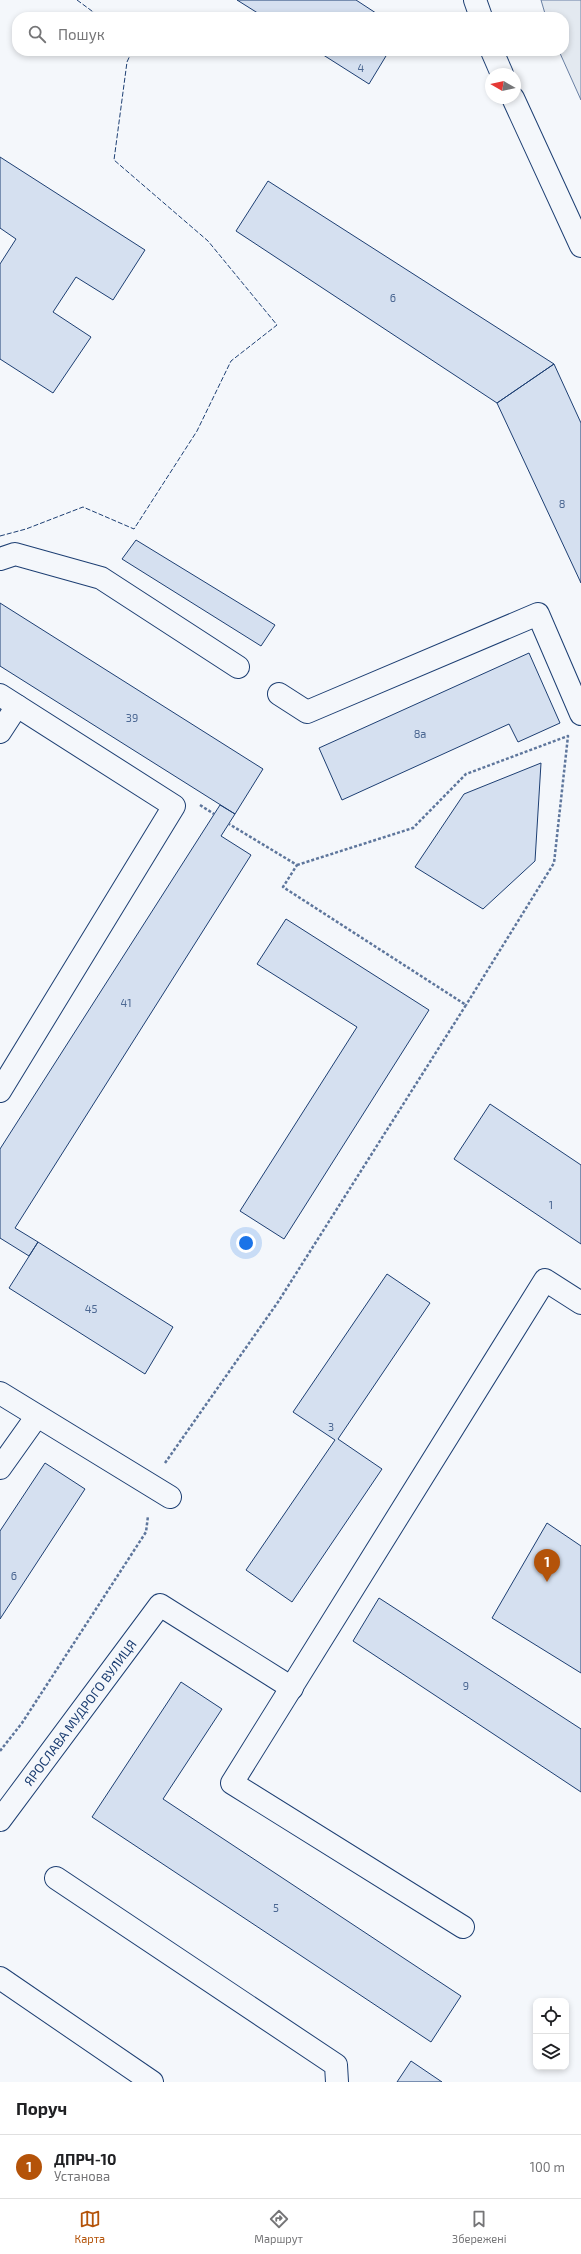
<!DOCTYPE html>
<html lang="uk">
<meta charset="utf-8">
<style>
body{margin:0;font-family:"Exo 2",sans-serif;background:#f6f6f6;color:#202124}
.controls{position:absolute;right:12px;bottom:12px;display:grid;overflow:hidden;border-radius:8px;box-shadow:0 2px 6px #0003}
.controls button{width:36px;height:36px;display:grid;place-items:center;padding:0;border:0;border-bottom:1px solid #e0e0e0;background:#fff;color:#202124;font:20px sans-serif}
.compass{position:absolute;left:485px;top:68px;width:36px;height:36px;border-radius:50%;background:#fff;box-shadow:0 2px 6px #0003;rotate:279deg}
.you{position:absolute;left:246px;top:1243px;width:14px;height:14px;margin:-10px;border:3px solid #fff;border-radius:50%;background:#1a73e8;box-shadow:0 0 0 6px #1a73e833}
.badge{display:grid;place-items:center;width:26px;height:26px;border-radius:50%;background:#b45309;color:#fff;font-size:13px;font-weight:700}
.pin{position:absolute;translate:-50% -33px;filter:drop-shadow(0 1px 2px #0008)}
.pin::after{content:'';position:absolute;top:21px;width:14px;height:12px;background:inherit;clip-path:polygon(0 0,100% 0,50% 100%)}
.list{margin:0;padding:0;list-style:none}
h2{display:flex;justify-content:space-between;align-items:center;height:52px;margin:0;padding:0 16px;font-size:17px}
h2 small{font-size:13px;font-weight:400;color:#757577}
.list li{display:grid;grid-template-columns:26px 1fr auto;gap:12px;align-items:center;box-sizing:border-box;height:64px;padding:0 16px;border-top:1px solid #e0e0e0}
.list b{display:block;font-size:15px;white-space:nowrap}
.list p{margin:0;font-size:13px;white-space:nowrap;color:#757577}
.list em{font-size:13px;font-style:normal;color:#757577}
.icon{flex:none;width:22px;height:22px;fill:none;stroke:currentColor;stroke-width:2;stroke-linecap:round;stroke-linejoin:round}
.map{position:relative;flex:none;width:581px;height:2082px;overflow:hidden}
.search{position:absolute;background:#fff;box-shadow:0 2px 6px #0003;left:12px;right:12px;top:12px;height:44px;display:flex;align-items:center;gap:10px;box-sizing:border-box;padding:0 14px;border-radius:16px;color:#757577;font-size:15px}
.sheet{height:116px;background:#fff}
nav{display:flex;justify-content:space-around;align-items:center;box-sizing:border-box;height:56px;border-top:1px solid #e0e0e0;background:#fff;font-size:11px;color:#757577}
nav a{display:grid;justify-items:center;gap:2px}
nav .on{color:#b45309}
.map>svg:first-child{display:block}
.green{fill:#e3e9f0;stroke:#687fa3}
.building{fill:#d5e0f0;stroke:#1d3f73}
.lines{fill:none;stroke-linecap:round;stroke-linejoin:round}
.minor-casing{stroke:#1d3f73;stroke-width:24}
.path{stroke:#5e769c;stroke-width:2.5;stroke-dasharray:3 2;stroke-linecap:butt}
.minor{stroke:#f4f7fb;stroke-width:22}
.fence{stroke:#1d3f73;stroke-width:1;stroke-dasharray:5 2;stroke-linecap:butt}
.labels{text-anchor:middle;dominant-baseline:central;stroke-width:3;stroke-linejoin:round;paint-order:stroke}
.number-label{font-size:11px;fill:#4b6792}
.street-label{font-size:13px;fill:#1d3f73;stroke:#f4f7fb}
</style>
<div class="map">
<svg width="581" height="2082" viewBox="0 0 581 2082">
<rect width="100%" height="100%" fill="#f4f7fb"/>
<!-- green -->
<path class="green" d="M541 0H581V100L559 51H564V17H546Z"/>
<!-- building -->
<path class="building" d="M237 0H356L382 17H264Z
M317 51H389L369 84Z
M0 157 145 250 113 300 76 277 53 312 91 337 53 393 0 359V264L16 239 0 228Z
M268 181 554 364 497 403 236 231Z
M554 364 581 423V583L497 403Z
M136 540 275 625 261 646 122 559Z
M0 603 263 769 235 814 0 666Z
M529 653 560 723 518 742 509 724 342 800 319 748Z
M541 763 535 861 483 909 415 867 464 794Z
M220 805 235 814 221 836 251 855 15 1228 38 1242 29 1256 0 1238V1149Z
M286 919 429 1010 284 1239 240 1211 357 1027 257 964Z
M490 1104 581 1165V1244L454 1159Z
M38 1242 173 1327 145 1374 9 1288Z
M387 1274 430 1303 338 1439 382 1469 292 1602 246 1570 335 1440 293 1412Z
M45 1463 85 1489 0 1619V1531Z
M547 1523 581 1546V1673L492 1618Z
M379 1598 581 1729V1792L353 1641Z
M181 1682 222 1709 163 1799 461 1996 431 2042 92 1817Z
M411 2061 442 2082H397Z"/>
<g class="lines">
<defs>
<g id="minor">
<path d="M475 0 481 17"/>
<path d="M492 51 502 74"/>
<path d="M513 98 581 246"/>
<path d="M0 559 15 554 101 578 238 667"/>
<path d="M279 694 307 712 538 614 581 714"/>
<path d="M0 695 174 806 0 1091"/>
<path d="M0 732 17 706"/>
<path d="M0 1393 170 1497"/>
<path d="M0 1468 37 1416"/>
<path id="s1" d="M0 1820 160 1605 292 1688"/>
<path d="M56 1878 336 2065 337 2082"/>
<path d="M463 1927 232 1783 545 1280 581 1303"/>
<path d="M0 1978 152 2082"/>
</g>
</defs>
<!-- minor casing -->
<use href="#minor" class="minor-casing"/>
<!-- path -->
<path class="path" d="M200 805 214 814
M297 865 413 828 466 774 568 736 554 863 466 1005
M165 1463 278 1302 466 1005 283 887 297 865 229 824
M0 1751 22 1723 146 1532 148 1516"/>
<!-- minor -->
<use href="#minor" class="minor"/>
<!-- fence -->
<path class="fence" d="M77 0 100 17
M0 536 26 529 83 507 134 529 197 431 231 361 277 325 208 241 114 160 127 62 132 51"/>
</g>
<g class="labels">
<!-- number labels -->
<g class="number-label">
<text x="361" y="67">4</text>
<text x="393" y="297">6</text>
<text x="562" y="503">8</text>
<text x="132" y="717">39</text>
<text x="420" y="733">8а</text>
<text x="126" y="1002">41</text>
<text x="551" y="1204">1</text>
<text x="91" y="1308">45</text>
<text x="331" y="1426">3</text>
<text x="14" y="1575">6</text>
<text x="466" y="1685">9</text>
<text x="276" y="1907">5</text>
</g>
<!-- street labels -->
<g class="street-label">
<text stroke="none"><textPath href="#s1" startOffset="134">ЯРОСЛАВА МУДРОГО ВУЛИЦЯ</textPath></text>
</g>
</g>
</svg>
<div class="controls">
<button><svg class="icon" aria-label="locate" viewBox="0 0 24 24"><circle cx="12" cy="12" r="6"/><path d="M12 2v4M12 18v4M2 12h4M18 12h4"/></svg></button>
<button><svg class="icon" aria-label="layers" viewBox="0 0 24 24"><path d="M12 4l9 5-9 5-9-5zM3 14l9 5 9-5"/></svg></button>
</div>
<svg class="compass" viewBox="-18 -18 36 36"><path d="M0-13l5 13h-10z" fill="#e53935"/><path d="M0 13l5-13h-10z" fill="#757577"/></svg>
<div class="you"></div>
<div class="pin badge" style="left:547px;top:1582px">1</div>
<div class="search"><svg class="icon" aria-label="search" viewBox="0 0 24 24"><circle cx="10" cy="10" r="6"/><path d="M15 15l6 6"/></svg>Пошук</div>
</div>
<section class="sheet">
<h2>Поруч<small></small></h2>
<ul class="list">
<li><span class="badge">1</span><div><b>ДПРЧ-10</b><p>Установа</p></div><em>100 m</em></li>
</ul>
</section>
<nav>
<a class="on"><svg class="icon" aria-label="map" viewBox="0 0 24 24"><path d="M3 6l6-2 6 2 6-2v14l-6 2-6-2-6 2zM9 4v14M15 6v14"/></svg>Карта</a>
<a><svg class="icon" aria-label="directions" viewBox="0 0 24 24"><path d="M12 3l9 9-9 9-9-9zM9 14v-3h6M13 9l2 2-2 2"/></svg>Маршрут</a>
<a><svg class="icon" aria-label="saved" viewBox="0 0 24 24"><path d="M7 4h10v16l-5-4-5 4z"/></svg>Збережені</a>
</nav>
